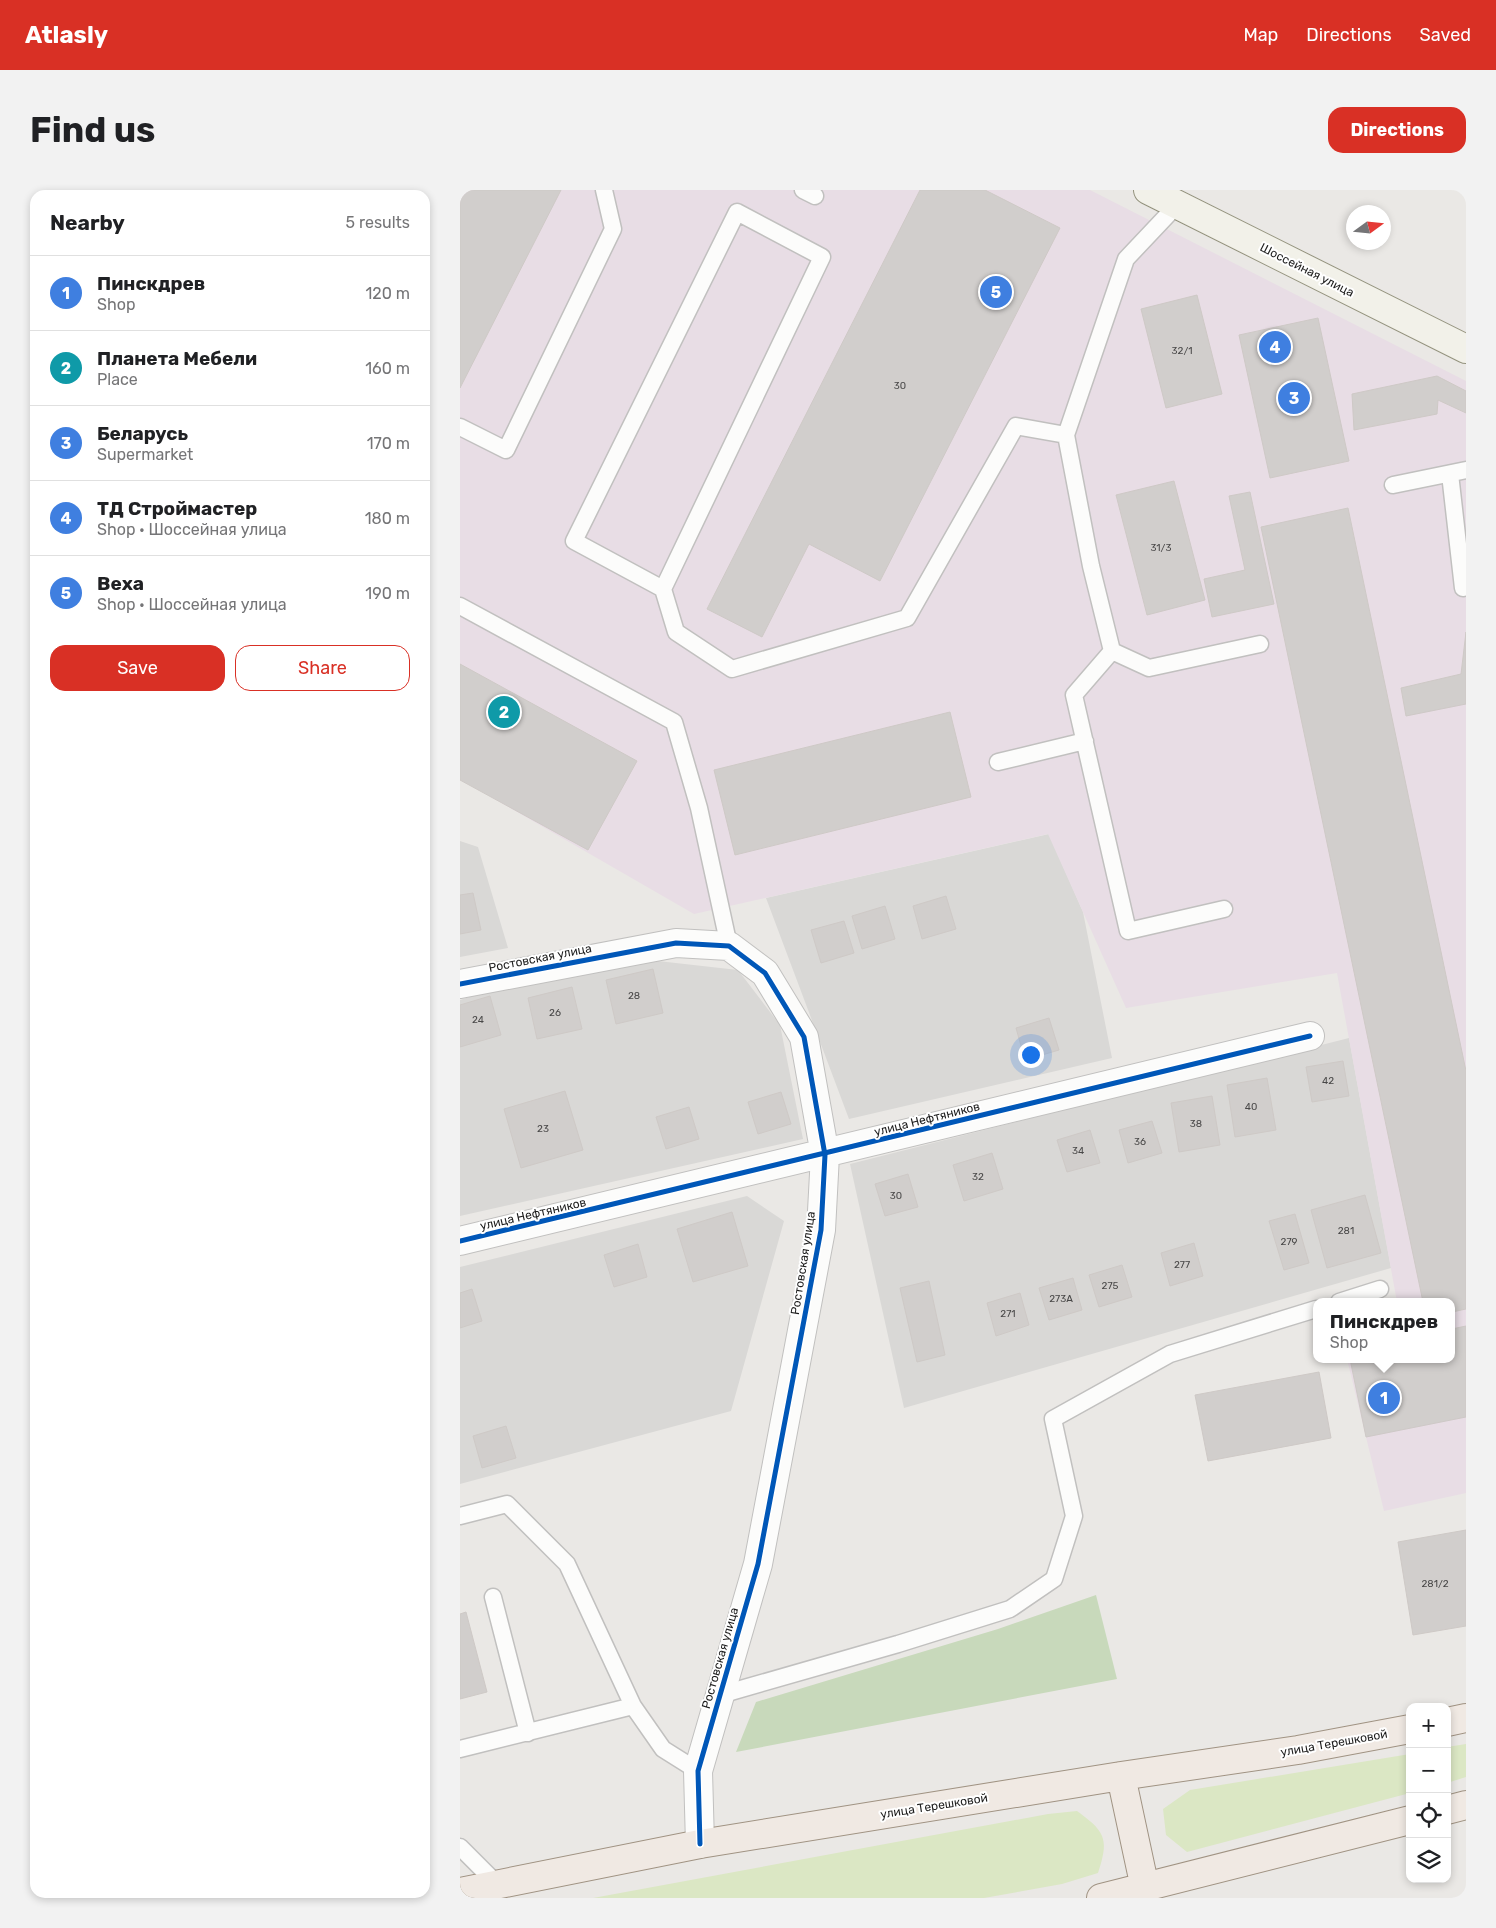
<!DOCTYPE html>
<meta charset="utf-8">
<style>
body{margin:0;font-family:Rubik,sans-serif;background:#f2f2f2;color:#202124}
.controls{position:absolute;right:15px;bottom:15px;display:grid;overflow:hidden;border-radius:10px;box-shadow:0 2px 8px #0003}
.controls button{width:45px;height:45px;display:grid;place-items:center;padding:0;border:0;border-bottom:1px solid #e0e0e0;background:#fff;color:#202124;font:25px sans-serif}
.compass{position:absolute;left:886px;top:15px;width:45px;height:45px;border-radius:50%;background:#fff;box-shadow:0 2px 8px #0003;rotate:75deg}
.you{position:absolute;left:570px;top:864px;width:18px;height:18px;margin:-12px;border:4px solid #fff;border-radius:50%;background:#1a73e8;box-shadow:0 0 0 8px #1a73e833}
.badge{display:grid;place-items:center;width:32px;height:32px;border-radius:50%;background:#d93025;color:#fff;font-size:16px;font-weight:700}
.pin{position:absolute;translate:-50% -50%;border:2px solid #fff;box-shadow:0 1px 5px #0006}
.popup{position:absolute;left:853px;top:1108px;width:142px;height:65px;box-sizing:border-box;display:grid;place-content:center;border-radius:10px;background:#fff;filter:drop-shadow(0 1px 4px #0005);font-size:16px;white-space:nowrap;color:#757577}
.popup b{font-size:19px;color:#202124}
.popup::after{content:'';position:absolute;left:50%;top:100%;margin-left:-10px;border:10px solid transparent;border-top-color:#fff}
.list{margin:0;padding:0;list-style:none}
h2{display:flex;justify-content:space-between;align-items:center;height:65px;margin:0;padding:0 20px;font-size:21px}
h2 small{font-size:16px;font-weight:400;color:#757577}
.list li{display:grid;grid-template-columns:32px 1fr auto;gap:15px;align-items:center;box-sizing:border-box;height:75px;padding:0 20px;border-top:1px solid #e0e0e0}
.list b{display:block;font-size:19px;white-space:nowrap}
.list p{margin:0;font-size:16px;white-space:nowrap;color:#757577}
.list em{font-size:16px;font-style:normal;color:#757577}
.actions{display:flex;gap:10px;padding:15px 20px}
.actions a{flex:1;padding:11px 0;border:1px solid #d93025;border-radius:15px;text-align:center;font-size:18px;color:#d93025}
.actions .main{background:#d93025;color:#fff}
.icon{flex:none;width:28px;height:28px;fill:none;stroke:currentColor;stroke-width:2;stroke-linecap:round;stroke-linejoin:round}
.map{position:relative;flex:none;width:1006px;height:1708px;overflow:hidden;border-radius:15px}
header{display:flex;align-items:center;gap:30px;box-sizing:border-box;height:70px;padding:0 25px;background:#d93025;color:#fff}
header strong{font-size:24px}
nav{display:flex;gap:28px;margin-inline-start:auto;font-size:18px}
.intro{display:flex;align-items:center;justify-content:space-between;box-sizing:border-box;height:120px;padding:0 30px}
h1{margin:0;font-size:35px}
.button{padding:12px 22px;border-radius:15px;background:#d93025;color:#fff;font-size:18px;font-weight:700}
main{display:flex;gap:30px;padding:0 30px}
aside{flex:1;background:#fff;border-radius:15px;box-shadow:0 2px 8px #0003}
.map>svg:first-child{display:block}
.residential{fill:#d9d8d6}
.industrial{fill:#e8dde5}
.grass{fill:#dbe7c4}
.forest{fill:#c8d9bb}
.building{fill:#d1cecc;stroke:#cec9c6}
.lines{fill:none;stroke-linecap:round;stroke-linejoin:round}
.lane-casing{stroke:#c1c0bf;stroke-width:19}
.street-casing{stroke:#c1c0bf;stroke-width:30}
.secondary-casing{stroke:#94937e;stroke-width:30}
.primary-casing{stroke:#a09383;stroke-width:30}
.lane{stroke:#fcfcfb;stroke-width:16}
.street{stroke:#fcfcfb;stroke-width:28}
.secondary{stroke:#f2f1e9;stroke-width:28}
.primary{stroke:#f0e9e3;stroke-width:28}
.cycleway-casing{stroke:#fff;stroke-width:8}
.cycleway{stroke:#0057b8;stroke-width:5}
.labels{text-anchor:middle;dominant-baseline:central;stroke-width:4;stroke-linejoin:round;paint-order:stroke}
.number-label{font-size:10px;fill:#494848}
.street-label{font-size:12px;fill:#1c1c1c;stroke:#fff}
</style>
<header>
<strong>Atlasly</strong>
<nav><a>Map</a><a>Directions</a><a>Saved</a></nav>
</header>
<div class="intro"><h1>Find us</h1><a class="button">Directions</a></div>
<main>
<aside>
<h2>Nearby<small>5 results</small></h2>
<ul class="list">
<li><span class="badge" style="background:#3f7fe0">1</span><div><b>Пинскдрев</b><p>Shop</p></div><em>120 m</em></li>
<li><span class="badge" style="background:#0f9aa8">2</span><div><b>Планета Мебели</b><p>Place</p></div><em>160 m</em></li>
<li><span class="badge" style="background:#3f7fe0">3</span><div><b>Беларусь</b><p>Supermarket</p></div><em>170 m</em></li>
<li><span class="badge" style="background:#3f7fe0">4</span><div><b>ТД Строймастер</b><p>Shop · Шоссейная улица</p></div><em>180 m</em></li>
<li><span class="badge" style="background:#3f7fe0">5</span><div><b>Веха</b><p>Shop · Шоссейная улица</p></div><em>190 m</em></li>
</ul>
<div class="actions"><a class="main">Save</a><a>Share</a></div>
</aside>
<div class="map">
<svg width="1006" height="1708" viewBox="0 0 1006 1708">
<rect width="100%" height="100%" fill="#eae8e5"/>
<!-- residential -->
<path class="residential" d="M589 644 623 722 652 868 389 929 306 708Z
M0 651 18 657 48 758 0 767Z
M189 770 278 780 320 835 343 949 0 1026V810L29 801Z
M889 848 931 1078 444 1218 390 974Z
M287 1006 324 1031 271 1221 0 1294V1077Z"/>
<!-- industrial -->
<path class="industrial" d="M0 0H630L1006 191V1303L924 1321 887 1169H992V1112H937L877 783 666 818 588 644 234 724 0 589Z"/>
<!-- grass -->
<path class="grass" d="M1006 1554V1587L987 1593V1557Z
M950 1564V1603L727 1662 706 1645 703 1619 730 1600Z
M617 1621C646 1642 649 1649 638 1683L602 1694 524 1708H133L588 1624Z"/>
<!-- forest -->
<path class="forest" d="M636 1405 657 1489 276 1562 296 1512 538 1439Z"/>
<!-- building -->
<path class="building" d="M0 0H101L0 198Z
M460 0H525L600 38 420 391 349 354 302 447 247 419Z
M737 105 762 204 706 218 681 119Z
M858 128 889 271 810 288 779 145Z
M977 186 1006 201V223L978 210 977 224 894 240 892 204Z
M714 291 745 410 687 425 656 305Z
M790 302 814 414 752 427 744 389 785 380 769 306Z
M888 318 1006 881V1119L992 1122V1112H963L801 337Z
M1006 442V514L946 526 941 498 1001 484Z
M0 474 177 571 128 660 0 590Z
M490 522 511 607 275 665 254 580Z
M13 703 21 740 0 744V705Z
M486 706 496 739 462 749 453 716Z
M425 716 435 749 402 759 392 726Z
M384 731 394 763 361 773 351 740Z
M193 779 203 823 156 834 146 790Z
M112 797 122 839 77 849 68 808Z
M30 806 41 845 0 857V815Z
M589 828 599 860 565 870 556 838Z
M883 871 889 906 852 912 846 877Z
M807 888 816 940 775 947 767 895Z
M105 901 123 960 61 978 44 919Z
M321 902 331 934 298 944 288 912Z
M752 906 760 955 719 962 711 913Z
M229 917 239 949 206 959 196 927Z
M692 931 702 963 668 973 659 940Z
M630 940 640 973 607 982 597 950Z
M532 963 543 999 504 1011 493 975Z
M448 984 458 1017 425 1026 415 994Z
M905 1005 921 1063 867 1078 851 1020Z
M272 1022 288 1076 233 1092 217 1039Z
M835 1024 849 1073 824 1080 809 1031Z
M734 1053 743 1086 710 1096 701 1063Z
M178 1054 187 1087 154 1097 144 1065Z
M662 1075 672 1107 639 1117 629 1085Z
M613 1088 622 1120 589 1130 579 1098Z
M469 1091 485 1165 457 1172 440 1098Z
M12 1099 22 1131 0 1138V1103Z
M560 1103 569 1135 536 1146 527 1113Z
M1006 1136V1227L906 1247 890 1169H992V1139Z
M859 1182 871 1248 748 1271 735 1205Z
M46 1236 56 1268 22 1278 13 1246Z
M1006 1340V1436L953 1445 938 1352Z
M6 1422 27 1502 0 1509V1424Z"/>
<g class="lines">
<defs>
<path id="lane" d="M343 0 355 6
M717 15 666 69 606 245 631 376 652 461 689 478 800 454
M0 237 46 260 153 39 144 0
M990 284 1003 398
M933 295 1006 280
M203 399 114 351 277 22 362 67 203 399 216 442 272 479 447 428 556 236 606 245
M0 416 214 532 239 618 269 756
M652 461 614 505 668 741 764 719
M538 572 625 551
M879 1112 920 1099
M0 1326 47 1314 107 1374 173 1516 203 1559 238 1581
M33 1407 68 1543
M260 1505 438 1454 550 1419 594 1389 614 1326 593 1229 710 1164 856 1119
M0 1559 173 1516
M0 1657 37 1694"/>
<path id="street" d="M0 794 216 753 269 756 305 783 344 847 365 965 361 1040 298 1374 238 1581 240 1654
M0 1051 850 846"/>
<path id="secondary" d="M688 0 1006 159"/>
<path id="primary" d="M987 1532 1006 1528
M661 1586 685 1698
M987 1620 1006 1615
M0 1702 240 1654 661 1586 838 1560 950 1539
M641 1708 950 1630"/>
</defs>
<!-- lane casing -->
<use href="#lane" class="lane-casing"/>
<!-- street casing -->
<use href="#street" class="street-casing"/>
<!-- secondary casing -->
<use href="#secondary" class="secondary-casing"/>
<!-- primary casing -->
<use href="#primary" class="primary-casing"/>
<!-- lane -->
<use href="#lane" class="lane"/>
<!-- street -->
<use href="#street" class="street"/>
<!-- secondary -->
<use href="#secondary" class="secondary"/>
<!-- primary -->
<use href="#primary" class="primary"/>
<defs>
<path id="cycleway" d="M0 794 216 753 269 756 305 783 344 847 365 965 361 1040 298 1374 238 1581 240 1654
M0 1051 850 846"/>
</defs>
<!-- cycleway casing -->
<use href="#cycleway" class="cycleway-casing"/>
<!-- cycleway -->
<use href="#cycleway" class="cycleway"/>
</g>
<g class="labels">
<!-- number labels -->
<g class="number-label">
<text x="722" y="161">32/1</text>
<text x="440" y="196">30</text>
<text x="701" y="358">31/3</text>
<text x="174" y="806">28</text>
<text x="95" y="823">26</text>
<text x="18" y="830">24</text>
<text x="868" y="891">42</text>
<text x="791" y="917">40</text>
<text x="736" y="934">38</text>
<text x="83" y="939">23</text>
<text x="680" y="952">36</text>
<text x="618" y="961">34</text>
<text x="518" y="987">32</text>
<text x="436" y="1006">30</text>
<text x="886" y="1041">281</text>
<text x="829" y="1052">279</text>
<text x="722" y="1075">277</text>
<text x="650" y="1096">275</text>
<text x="601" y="1109">273А</text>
<text x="548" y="1124">271</text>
<text x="975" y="1394">281/2</text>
</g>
<!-- street labels -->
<g class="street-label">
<text transform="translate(847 80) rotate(27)">Шоссейная улица</text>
<text transform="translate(80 768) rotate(-11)">Ростовская улица</text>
<text transform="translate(467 929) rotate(-14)">улица Нефтяников</text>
<text transform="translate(73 1024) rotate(-13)">улица Нефтяников</text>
<text transform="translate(343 1073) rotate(-81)">Ростовская улица</text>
<text transform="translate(260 1468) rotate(-74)">Ростовская улица</text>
<text transform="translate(874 1553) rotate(-10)">улица Терешковой</text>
<text transform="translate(474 1616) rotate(-9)">улица Терешковой</text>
</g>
</g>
</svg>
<div class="controls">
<button>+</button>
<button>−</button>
<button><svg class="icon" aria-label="locate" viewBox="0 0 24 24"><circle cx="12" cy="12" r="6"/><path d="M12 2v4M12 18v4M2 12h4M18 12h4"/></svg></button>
<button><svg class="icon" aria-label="layers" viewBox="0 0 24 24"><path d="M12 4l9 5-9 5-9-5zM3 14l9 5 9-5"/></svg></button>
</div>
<svg class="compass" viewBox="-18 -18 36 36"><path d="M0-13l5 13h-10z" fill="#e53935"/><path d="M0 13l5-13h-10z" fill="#757577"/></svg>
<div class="you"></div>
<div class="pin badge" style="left:924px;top:1208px;background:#3f7fe0">1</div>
<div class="popup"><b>Пинскдрев</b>Shop</div>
<div class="pin badge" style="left:44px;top:522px;background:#0f9aa8">2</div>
<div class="pin badge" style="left:834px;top:208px;background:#3f7fe0">3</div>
<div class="pin badge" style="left:815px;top:157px;background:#3f7fe0">4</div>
<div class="pin badge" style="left:536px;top:102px;background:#3f7fe0">5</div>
</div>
</main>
